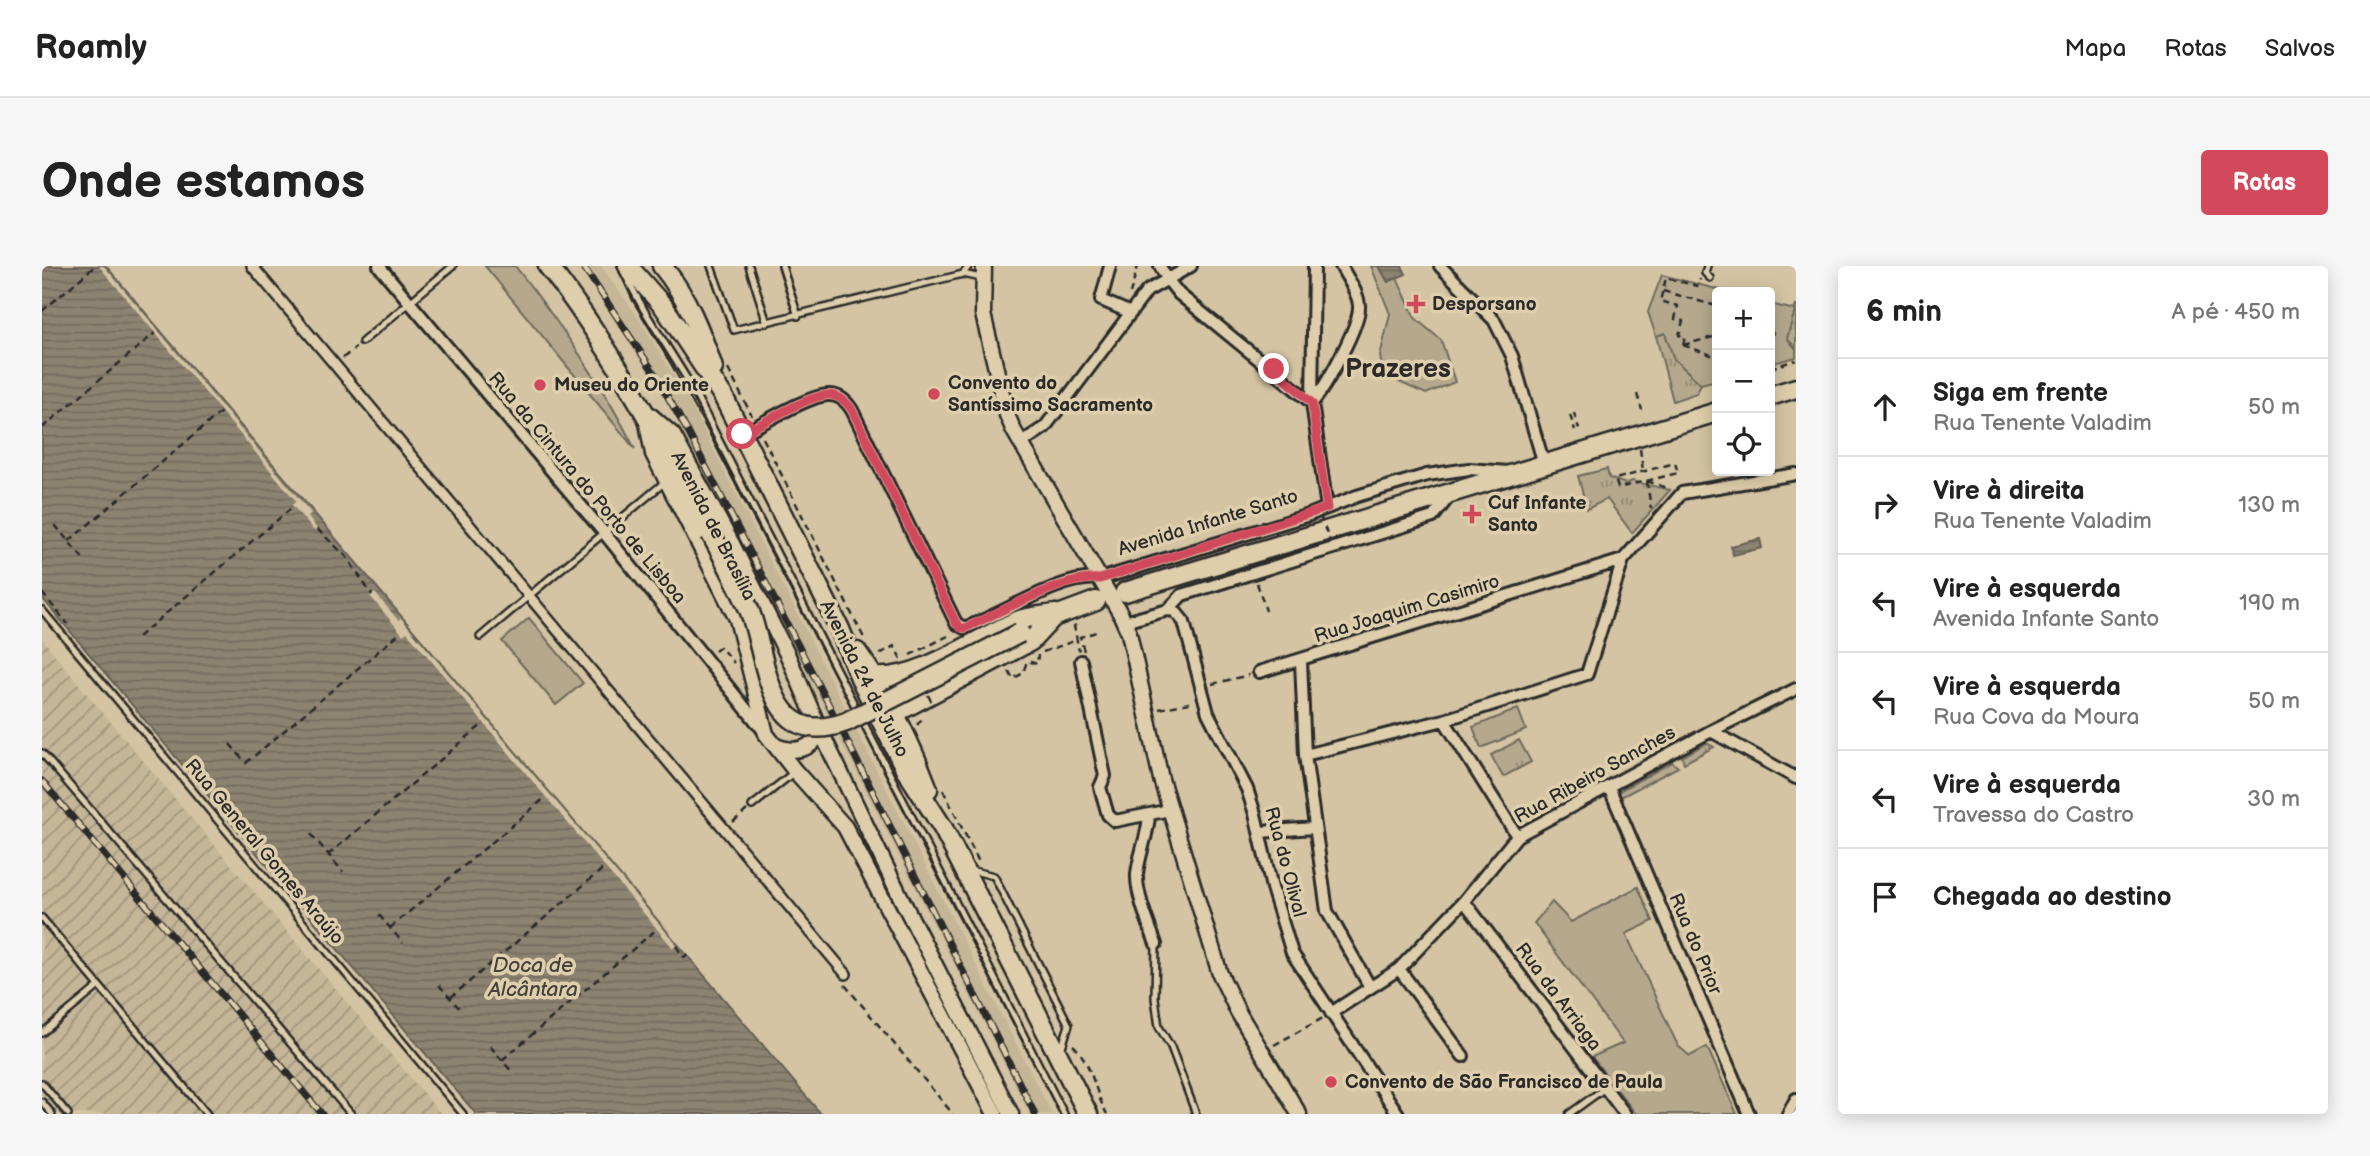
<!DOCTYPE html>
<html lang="pt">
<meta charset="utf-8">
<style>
body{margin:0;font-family:"Balsamiq Sans",sans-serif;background:#f6f6f6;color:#222}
.controls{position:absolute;right:21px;top:21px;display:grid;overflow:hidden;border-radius:7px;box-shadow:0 4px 18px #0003}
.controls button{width:63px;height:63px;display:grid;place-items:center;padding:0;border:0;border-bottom:2px solid #e0e0e0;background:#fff;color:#222;font:35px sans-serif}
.stop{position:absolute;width:21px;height:21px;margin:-16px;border:5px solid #d1495b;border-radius:50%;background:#fff}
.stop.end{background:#d1495b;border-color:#fff;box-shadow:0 2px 7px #0008}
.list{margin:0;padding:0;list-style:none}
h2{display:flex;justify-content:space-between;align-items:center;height:91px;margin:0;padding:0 28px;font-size:30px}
h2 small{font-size:23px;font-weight:400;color:#767676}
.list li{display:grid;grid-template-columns:46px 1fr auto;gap:21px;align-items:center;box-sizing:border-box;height:98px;padding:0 28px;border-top:2px solid #e0e0e0}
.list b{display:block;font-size:26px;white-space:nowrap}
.list p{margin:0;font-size:23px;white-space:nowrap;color:#767676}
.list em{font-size:23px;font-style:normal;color:#767676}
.icon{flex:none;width:38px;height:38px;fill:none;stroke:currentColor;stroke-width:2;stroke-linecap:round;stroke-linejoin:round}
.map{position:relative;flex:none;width:1754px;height:848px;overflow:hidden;border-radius:7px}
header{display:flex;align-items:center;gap:42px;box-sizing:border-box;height:98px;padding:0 35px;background:#fff;border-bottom:2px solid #e0e0e0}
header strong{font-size:33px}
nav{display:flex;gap:38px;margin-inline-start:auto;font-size:24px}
.intro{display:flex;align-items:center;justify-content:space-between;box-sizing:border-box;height:168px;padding:0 42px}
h1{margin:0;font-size:49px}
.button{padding:18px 32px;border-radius:7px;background:#d1495b;color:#fff;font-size:24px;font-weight:700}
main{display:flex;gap:42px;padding:0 42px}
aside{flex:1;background:#fff;border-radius:7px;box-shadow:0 4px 18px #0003}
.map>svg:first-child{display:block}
.built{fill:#c5b698}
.industrial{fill:url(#industrial-furrows)}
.grass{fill:url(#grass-tufts);stroke:#706a5c;stroke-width:2}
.garden{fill:#b5a88d;stroke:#706a5c;stroke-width:2}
.water{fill:url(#water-rules);stroke:#666055;stroke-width:2}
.pier{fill:#d4c4a3}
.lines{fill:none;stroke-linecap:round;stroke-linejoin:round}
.service-casing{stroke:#2b2b2b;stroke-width:10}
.pedestrian-casing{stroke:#2b2b2b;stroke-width:14}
.minor-casing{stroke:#2b2b2b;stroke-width:16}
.tertiary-casing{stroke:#2b2b2b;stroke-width:19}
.primary-casing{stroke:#2b2b2b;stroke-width:23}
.path{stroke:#2b2b2b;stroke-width:2.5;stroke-dasharray:7 5;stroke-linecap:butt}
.service{stroke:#dfceab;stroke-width:5}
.pedestrian{stroke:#dfceab;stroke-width:9}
.minor{stroke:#dfceab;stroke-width:10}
.tertiary{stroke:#dfceab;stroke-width:14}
.primary{stroke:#dfceab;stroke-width:18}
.tram{stroke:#2b2b2b;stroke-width:2}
.rail-casing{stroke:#2b2b2b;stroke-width:7}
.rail{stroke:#dfceab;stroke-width:4.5;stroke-dasharray:13;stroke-linecap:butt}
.primary-bridge-casing{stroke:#2b2b2b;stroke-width:23;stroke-linecap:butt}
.path-bridge{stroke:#2b2b2b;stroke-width:2.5;stroke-dasharray:7 5;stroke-linecap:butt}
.primary-bridge{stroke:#dfceab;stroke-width:18}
.route{stroke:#d1495b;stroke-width:9}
.poi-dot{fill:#d1495b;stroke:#dfceab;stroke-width:2.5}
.labels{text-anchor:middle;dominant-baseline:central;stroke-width:7;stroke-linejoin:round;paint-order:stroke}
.poi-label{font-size:19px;font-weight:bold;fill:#2b2b2b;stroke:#dfceab;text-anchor:start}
.street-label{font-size:19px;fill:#2b2b2b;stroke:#dfceab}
.water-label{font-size:21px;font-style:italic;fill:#44413c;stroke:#dfceab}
.district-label{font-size:26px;font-weight:bold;fill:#2b2b2b;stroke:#dfceab}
</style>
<header>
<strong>Roamly</strong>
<nav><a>Mapa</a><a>Rotas</a><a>Salvos</a></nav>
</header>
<div class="intro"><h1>Onde estamos</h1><a class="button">Rotas</a></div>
<main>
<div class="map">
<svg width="1754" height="848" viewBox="0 0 1754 848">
<defs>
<pattern id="industrial-furrows" width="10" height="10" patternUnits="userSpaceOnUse" patternTransform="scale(1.75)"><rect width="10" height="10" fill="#c5b698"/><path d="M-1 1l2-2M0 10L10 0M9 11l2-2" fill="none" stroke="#a0947c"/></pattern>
<pattern id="grass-tufts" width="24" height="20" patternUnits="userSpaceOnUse" patternTransform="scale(1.75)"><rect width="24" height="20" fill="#b5a88d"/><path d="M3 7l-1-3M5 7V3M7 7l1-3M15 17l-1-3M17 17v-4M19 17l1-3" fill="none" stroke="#938973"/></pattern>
<pattern id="water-rules" width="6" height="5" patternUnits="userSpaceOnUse" patternTransform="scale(1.75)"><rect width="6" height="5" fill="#8d8371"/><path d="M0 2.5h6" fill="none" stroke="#736b5d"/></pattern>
</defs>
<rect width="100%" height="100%" fill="#d4c4a3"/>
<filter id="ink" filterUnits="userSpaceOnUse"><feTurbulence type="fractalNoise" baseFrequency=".0143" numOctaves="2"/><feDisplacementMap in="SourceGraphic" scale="14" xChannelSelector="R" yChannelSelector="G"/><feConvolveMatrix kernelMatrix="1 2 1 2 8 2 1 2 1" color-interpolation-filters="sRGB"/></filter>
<g filter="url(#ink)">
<!-- built -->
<path class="built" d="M536 0H559L591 44 641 124 1010 848H988L648 178 595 85Z"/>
<!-- industrial -->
<path class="industrial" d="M0 372 23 402 399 848H0Z"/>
<!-- grass -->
<path class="grass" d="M1754 39V83L1745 72Z
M1623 67 1632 93 1659 118 1655 127 1631 135 1614 70Z
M1565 203 1567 212 1584 218 1590 215 1628 224 1590 267 1565 233 1545 243 1536 210Z
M1477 474 1489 496 1461 511 1449 489Z
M1665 477 1672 481 1642 497 1640 491Z
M1630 496 1636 501 1579 531 1577 525Z"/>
<!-- garden -->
<path class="garden" d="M443 0H473L477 5C521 62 561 119 593 183Z
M1329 0H1337L1346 16 1355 12 1373 52 1399 74 1413 116 1384 128 1341 109 1338 90 1348 48Z
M1620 9 1686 26H1675V114L1659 118 1632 93 1623 67 1614 70 1606 46Z
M1728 38 1753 44 1745 72 1754 83V91L1728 98Z
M487 352 541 417 514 439 460 375Z
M1476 443 1484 464 1439 482 1431 461Z
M1596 621 1611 655 1584 668 1636 780 1648 790 1665 781 1695 848H1594L1550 791 1581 777 1492 657 1510 636 1529 656Z"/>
<!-- water -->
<path class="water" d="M0 0H64L779 848H434L0 332Z
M1337 0H1360L1364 8 1346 16Z
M1718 273 1720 282 1691 289 1689 280Z"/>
<!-- pier -->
<path class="pier" d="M57 0H62L269 247 266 251 275 263 272 265 250 239 254 235Z
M333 327 356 354 359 352 635 679 631 682 365 366 361 369 328 330Z"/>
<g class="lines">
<defs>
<path id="service" d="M669 0 692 64 921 8 939 12
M707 0 725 57
M740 0 756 50
M1665 0 1663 7 1668 12
M581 5 602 44 647 116 1022 848
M921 8 927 0
M320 76 411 0
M0 344 421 848
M438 371 624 215
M0 487 309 848
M710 540 751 507
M928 604 952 610 1027 759 1019 784
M0 652 165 848
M1114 678 1113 732 1117 761 1129 781 1154 848
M0 767 57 720
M0 817 26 848
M0 836 10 848
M1527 848 1563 822"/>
<path id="pedestrian" d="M210 0 804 708"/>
<path id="minor" d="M337 0 563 268 721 464
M1068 0 1059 34 1089 47
M1118 0 1125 13 1137 28 1270 137
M1272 0 1270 137 1285 242
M1398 0 1452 54 1470 90 1502 198
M1270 137C1283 122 1319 58 1317 39 1316 26 1305 12 1299 0
M700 168C718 159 770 127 788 129 798 129 805 136 810 144L914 357 922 362C960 350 1018 308 1058 313L1267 249 1315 230 1385 209 1427 203 1466 206
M979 177 1003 161 1105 25 1149 0
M1126 344 1133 345 1142 356 1166 447 1205 523 1213 548 1230 622 1250 687 1356 848
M1082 356 1126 344 1140 329 1150 326 1391 251 1409 228
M1039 395 1063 510 1058 521 1066 549 1073 555 1128 544
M1259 395 1263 489 1285 645 1328 721
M1217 406 1581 294
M1402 454 1475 570
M1669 465 1754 512
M1263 489 1402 454 1545 408 1581 294 1640 227 1754 208
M1567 521 1707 848
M1107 549C1106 570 1097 588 1095 608 1094 628 1107 659 1114 678
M1218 566 1272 562
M1422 635 1583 848
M1357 703 1421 790
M1289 747 1357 703 1422 635 1475 570 1669 465 1754 423
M1746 848 1754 833"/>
<path id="tertiary" d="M942 0 941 48 965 149 972 165 1078 347 1087 367 1119 513 1178 708 1196 746 1257 848
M607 148 631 169 689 276 746 390 778 464 862 638 969 848
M605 157 611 188 695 353 724 468 753 505 803 561 953 848
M734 480C752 487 771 485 778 464"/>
<path id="primary" d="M506 0C571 83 619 175 669 268
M586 0 622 41 681 130 797 361 819 414 864 504 901 562 1046 848
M620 0C645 30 659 66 671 102
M1728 130 1754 122
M1083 326 1675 146
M1003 354 1054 335
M815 386C845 428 868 476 886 523
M833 411C877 415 935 372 975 355 987 350 1001 350 1014 348
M851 448 989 375 1014 348"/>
</defs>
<!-- service casing -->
<use href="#service" class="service-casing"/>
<!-- pedestrian casing -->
<use href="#pedestrian" class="pedestrian-casing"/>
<!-- minor casing -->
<use href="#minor" class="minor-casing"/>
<!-- tertiary casing -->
<use href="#tertiary" class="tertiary-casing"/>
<!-- primary casing -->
<use href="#primary" class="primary-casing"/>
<!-- path -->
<path class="path" d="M1621 25 1671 39 1675 42
M1088 28 1096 0
M0 45 53 0
M1728 64 1731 67 1728 71
M1641 79 1643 71 1637 69 1641 55 1633 53 1636 40 1618 35 1624 12 1656 20 1658 13
M1641 79 1675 91
M1641 79 1675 70
M301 92 314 81
M1728 102 1754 94
M686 103 710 150
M1595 128 1600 144
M1532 147 1537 163
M1528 149 1533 164
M0 162 113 67
M721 172 822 372
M1598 183 1601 204
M1633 197 1636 207 1576 222 1573 213Z
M1605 215 1609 243
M1605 215 1628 223
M13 259 43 295
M275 263 304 290 330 329
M27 275 179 146
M1215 317 1224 345
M0 327 26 358
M1034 359 1032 360 1037 385
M96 371 252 240
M673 385 678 381 692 397
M1042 385 1038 371 1054 366
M1001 386 1035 374
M838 388 852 380 859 393
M868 389 906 370
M967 405 971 413 981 407 985 395 995 398 996 389
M1170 418 1207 409
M1117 443 1152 436
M875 459 882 450
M188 478 204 497 359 366
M901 524 937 596
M691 556 705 544
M269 568 301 606
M286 589 442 457
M337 649 361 677
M348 662 504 531
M634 680 642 691 646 688
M397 719 417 742
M803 719 911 848
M408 732 563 601
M1031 779C1051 798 1052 826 1065 848
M1232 779 1281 752
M448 780 471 807
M460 794 615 663"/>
<!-- service -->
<use href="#service" class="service"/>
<!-- pedestrian -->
<use href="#pedestrian" class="pedestrian"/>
<!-- minor -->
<use href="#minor" class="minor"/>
<!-- tertiary -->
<use href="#tertiary" class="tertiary"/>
<!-- primary -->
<use href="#primary" class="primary"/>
<!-- tram -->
<path class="tram" d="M575 0 591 35 629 98 668 169 898 612 1018 848"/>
<defs>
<path id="rail" d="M541 0 611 105 646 166 787 439 993 848
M0 515 280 848"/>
</defs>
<!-- rail casing -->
<use href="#rail" class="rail-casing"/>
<!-- rail -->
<use href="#rail" class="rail"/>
<defs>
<path id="primary-bridge" d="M669 268C682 293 697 319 708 346 726 394 724 485 804 456L978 367"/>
</defs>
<!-- primary-bridge casing -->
<use href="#primary-bridge" class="primary-bridge-casing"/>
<!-- path-bridge -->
<path class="path-bridge" d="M1278 250 1289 278
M886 429 891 439"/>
<!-- primary-bridge -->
<use href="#primary-bridge" class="primary-bridge"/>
</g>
</g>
<g class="lines" filter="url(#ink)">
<!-- route -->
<path class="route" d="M700 168C718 159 770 127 788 129 798 130 805 136 810 144L914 357 919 362H923C957 347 1023 309 1058 313L1285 242 1270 137 1232 103"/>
</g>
<!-- markers -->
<g class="poi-dot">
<path d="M1370.5 27.5h7v7h7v7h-7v7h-7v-7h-7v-7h7z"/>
<circle cx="498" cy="119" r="7"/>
<circle cx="892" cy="128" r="7"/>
<path d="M1426.5 237.5h7v7h7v7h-7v7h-7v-7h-7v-7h7z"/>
<circle cx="1289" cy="816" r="7"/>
</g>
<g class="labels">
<!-- poi labels -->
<g class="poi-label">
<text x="1390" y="38">Desporsano</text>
<text x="906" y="117">Convento do<tspan x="906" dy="22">Santíssimo Sacramento</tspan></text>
<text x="512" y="119">Museu do Oriente</text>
<text x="1446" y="237">Cuf Infante<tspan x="1446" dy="22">Santo</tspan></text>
<text x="1303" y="816">Convento de São Francisco de Paula</text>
</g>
<!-- street labels -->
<g class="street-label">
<text transform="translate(545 222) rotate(50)">Rua da Cintura do Porto de Lisboa</text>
<text transform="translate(1166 257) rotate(-17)">Avenida Infante Santo</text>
<text transform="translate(671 260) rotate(63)">Avenida de Brasília</text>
<text transform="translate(1365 343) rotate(-17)">Rua Joaquim Casimiro</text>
<text transform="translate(822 413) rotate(63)">Avenida 24 de Julho</text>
<text transform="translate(1553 509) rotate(-29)">Rua Ribeiro Sanches</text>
<text transform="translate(222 586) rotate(50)">Rua General Gomes Araújo</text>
<text transform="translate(1243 596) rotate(75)">Rua do Olival</text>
<text transform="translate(1653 678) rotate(67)">Rua do Prior</text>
<text transform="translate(1516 731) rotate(53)">Rua da Arriaga</text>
</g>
<!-- water labels -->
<g class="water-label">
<text x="491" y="699">Doca de<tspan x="491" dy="24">Alcântara</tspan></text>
</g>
<!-- district labels -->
<g class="district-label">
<text x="1356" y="103">Prazeres</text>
</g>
</g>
</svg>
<div class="controls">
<button>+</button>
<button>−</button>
<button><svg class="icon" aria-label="locate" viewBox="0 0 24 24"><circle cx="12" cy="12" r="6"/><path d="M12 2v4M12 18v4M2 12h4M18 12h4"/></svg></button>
</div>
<div class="stop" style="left:700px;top:168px"></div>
<div class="stop end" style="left:1232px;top:103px"></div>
</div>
<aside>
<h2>6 min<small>A pé · 450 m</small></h2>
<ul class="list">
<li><svg class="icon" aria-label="ahead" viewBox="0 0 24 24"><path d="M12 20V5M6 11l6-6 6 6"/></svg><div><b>Siga em frente</b><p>Rua Tenente Valadim</p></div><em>50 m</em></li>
<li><svg class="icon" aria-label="right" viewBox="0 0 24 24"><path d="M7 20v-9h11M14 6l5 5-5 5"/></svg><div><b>Vire à direita</b><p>Rua Tenente Valadim</p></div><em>130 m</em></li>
<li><svg class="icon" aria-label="left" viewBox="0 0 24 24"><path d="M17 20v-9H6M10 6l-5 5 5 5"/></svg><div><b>Vire à esquerda</b><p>Avenida Infante Santo</p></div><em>190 m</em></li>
<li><svg class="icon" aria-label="left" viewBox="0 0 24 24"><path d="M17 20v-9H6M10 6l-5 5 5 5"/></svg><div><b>Vire à esquerda</b><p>Rua Cova da Moura</p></div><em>50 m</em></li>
<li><svg class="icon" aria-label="left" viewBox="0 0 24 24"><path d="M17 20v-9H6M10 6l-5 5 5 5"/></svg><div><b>Vire à esquerda</b><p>Travessa do Castro</p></div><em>30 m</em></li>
<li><svg class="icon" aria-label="arrive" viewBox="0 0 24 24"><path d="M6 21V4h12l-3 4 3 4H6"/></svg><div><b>Chegada ao destino</b></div></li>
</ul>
</aside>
</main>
